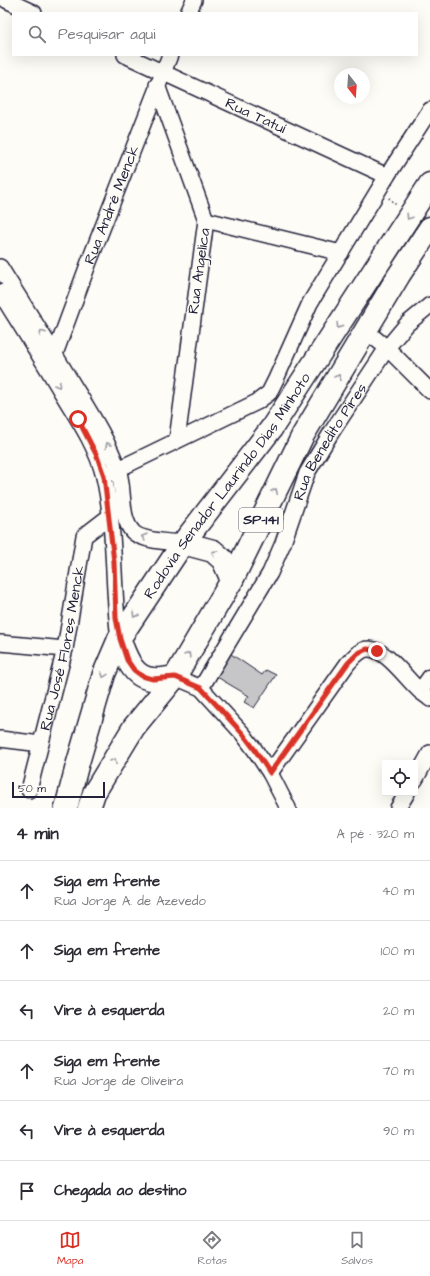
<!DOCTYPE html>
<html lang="pt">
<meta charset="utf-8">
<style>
body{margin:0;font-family:"Architects Daughter",sans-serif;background:#f7f7f7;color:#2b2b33}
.controls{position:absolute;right:12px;bottom:12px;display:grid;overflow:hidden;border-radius:0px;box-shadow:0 4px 16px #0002}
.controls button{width:36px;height:36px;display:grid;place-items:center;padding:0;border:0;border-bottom:1px solid #e1e1e2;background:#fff;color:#2b2b33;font:20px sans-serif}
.compass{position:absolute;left:334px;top:68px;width:36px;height:36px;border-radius:50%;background:#fff;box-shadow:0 4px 16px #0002;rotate:163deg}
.scale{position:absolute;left:12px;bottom:10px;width:93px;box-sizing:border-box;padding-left:4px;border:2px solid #22223b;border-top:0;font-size:11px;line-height:14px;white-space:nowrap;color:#22223b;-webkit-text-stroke:3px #fdfcf7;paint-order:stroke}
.stop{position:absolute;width:12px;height:12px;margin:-9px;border:3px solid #d93025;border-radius:50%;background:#fff}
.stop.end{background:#d93025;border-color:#fff;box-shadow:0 1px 4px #0008}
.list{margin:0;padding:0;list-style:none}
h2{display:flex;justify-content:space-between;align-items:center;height:52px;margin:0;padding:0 16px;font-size:17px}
h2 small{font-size:13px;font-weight:400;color:#7c7c81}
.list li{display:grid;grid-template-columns:26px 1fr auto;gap:12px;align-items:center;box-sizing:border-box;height:60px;padding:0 16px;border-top:1px solid #e1e1e2}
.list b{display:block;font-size:15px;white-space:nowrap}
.list p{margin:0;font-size:13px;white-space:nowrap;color:#7c7c81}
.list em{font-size:13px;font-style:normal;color:#7c7c81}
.icon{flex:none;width:22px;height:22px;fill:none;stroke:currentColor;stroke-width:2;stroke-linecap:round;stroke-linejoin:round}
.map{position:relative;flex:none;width:430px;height:808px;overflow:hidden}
.search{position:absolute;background:#fff;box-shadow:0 4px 16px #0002;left:12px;right:12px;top:12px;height:44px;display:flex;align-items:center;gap:10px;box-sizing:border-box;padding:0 14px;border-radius:0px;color:#7c7c81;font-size:15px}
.sheet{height:412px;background:#fff}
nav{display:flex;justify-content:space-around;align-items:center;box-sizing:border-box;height:56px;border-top:1px solid #e1e1e2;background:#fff;font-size:11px;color:#7c7c81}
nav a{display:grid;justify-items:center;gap:2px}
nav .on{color:#d93025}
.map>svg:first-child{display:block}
.building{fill:#c6c6c8;stroke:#22223b}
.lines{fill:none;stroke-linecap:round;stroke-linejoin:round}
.street-casing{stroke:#22223b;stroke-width:18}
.primary-casing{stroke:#22223b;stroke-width:25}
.path{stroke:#22223b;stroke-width:2;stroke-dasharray:1 3;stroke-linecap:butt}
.street{stroke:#fdfcf7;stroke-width:15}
.primary{stroke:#fdfcf7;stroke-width:22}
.oneway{stroke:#9a9aa2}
.route{stroke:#d93025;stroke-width:5}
.labels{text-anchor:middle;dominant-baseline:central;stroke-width:3;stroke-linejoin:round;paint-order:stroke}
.shield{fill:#fdfcf7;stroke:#646373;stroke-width:1}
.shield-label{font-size:14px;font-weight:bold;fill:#22223b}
.street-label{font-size:15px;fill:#22223b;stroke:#fdfcf7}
</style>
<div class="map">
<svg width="430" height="808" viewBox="0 0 430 808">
<rect width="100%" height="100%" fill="#fdfcf7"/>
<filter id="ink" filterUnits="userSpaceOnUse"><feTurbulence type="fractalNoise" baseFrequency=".025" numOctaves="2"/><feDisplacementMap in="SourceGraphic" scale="8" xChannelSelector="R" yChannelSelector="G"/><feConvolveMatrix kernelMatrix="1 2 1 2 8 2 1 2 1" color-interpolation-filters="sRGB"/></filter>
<g filter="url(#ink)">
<!-- building -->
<path class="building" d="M228 652 262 675 266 670 276 675 254 708 244 702 249 696 217 677Z"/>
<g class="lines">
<defs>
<g id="street">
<path d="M6 0 34 13"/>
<path d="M188 13 194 0"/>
<path id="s1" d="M125 55 387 176"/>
<path d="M157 85 206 220 177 440"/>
<path d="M206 220 341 253"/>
<path d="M0 267C24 306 49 344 72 383 89 411 107 438 118 469 125 489 119 517 133 532 142 541 170 542 183 543"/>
<path d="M0 292C21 326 42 359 62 393 78 419 97 447 104 477 116 530 112 585 119 639"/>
<path d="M366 331 387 348 407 324 430 305"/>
<path id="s2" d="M50 358 55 354 89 262 170 55"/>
<path d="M104 476 257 402 269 393 276 379 310 303 387 176 430 110"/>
<path d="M0 643 65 649"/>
<path d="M175 677 201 688 243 734 255 750 270 773 288 808"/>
<path id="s3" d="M201 688 270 573 283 543 307 473 331 433 387 348 430 391"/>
<path d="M420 691 430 677"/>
<path d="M0 739 41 744"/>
<path d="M270 773 348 663C353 658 360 649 368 649 386 648 407 680 420 691 423 694 427 696 430 699"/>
<path d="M415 780 430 753"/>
<path id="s4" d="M29 790 65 649 84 536 110 516"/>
<path d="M398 808 407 793"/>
</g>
<g id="primary">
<path d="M183 543 213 551 223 560 232 580"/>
<path d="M119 639C126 656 132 678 153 679 160 680 168 678 175 677"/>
<path id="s5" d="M66 808 77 766 104 674 119 639 183 543 271 429 430 184"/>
<path d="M89 808 94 793 134 727 175 677 232 580 303 435 399 275 430 228"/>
</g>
</defs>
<!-- street casing -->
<use href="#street" class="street-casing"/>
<!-- primary casing -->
<use href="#primary" class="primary-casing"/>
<!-- path -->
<path class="path" d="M389 198 396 205"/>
<!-- street -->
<use href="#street" class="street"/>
<!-- primary -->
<use href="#primary" class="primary"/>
</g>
<!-- one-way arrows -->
<defs><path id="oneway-chevron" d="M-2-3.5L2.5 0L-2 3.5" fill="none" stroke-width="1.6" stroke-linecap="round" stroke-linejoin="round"/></defs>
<g class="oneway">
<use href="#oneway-chevron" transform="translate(409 217) rotate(123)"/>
<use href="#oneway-chevron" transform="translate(339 326) rotate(122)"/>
<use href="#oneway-chevron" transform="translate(42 333) rotate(-122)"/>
<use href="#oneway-chevron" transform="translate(338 377) rotate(-59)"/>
<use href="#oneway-chevron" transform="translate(58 385) rotate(59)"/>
<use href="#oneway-chevron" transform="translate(108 445) rotate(-117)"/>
<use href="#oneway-chevron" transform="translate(275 491) rotate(-64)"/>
<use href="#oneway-chevron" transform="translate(144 537) rotate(-164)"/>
<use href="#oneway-chevron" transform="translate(214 553) rotate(-147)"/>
<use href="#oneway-chevron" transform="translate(135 615) rotate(123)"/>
<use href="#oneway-chevron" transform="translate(188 655) rotate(-60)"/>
<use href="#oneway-chevron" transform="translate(104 675) rotate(110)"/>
<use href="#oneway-chevron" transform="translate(114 761) rotate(-60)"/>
</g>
</g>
<g class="lines" filter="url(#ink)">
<!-- route -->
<path class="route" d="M78 419 97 456 104 476 114 562 116 618 120 639 127 660 134 670 142 676 153 679 175 677 201 688 243 734 255 750 270 773 348 663 358 653 367 649 377 651"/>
</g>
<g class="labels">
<!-- shield labels -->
<rect class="shield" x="239" y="508" width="44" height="24" rx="3"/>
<g class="shield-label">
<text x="261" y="520">SP-141</text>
</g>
<!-- street labels -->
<g class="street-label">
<text stroke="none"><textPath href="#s1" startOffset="144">Rua Tatuí</textPath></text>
<text stroke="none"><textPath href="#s2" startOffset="166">Rua André Menck</textPath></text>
<text transform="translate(199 271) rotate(-82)">Rua Angelica</text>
<text stroke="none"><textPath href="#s3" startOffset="279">Rua Benedito Pires</textPath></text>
<text stroke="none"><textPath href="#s5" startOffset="365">Rodovia Senador Laurindo Dias Minhoto</textPath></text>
<text stroke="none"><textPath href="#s4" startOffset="146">Rua José Flores Menck</textPath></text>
</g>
</g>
</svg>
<div class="controls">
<button><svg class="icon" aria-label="locate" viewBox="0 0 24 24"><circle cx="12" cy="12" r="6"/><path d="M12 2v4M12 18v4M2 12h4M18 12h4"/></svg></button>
</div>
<svg class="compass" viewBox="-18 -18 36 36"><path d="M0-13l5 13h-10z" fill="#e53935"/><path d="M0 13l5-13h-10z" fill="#7c7c81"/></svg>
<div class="scale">50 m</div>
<div class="stop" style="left:78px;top:419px"></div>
<div class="stop end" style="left:377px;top:651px"></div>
<div class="search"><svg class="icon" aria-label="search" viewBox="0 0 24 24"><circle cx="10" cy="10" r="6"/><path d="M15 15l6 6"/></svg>Pesquisar aqui</div>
</div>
<section class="sheet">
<h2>4 min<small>A pé · 320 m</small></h2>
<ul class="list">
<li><svg class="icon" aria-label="ahead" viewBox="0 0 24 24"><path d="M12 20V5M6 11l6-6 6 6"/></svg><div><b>Siga em frente</b><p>Rua Jorge A. de Azevedo</p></div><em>40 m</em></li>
<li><svg class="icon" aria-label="ahead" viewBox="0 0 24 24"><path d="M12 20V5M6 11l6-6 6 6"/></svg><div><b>Siga em frente</b></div><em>100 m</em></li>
<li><svg class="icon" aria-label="left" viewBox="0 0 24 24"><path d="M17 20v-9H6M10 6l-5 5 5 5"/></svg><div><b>Vire à esquerda</b></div><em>20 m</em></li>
<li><svg class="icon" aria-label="ahead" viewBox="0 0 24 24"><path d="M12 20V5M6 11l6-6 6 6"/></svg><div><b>Siga em frente</b><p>Rua Jorge de Oliveira</p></div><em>70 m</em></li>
<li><svg class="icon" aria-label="left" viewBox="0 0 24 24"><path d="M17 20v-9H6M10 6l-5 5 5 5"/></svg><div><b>Vire à esquerda</b></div><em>90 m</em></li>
<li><svg class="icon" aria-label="arrive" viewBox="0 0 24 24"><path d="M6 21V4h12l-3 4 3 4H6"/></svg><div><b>Chegada ao destino</b></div></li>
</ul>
</section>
<nav>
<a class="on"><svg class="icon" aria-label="map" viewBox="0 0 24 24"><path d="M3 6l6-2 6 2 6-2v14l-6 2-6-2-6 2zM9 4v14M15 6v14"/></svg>Mapa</a>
<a><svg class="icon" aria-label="directions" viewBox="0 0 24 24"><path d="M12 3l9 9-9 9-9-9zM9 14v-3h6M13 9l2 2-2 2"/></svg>Rotas</a>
<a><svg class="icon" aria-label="saved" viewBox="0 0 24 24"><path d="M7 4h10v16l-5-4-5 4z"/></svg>Salvos</a>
</nav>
